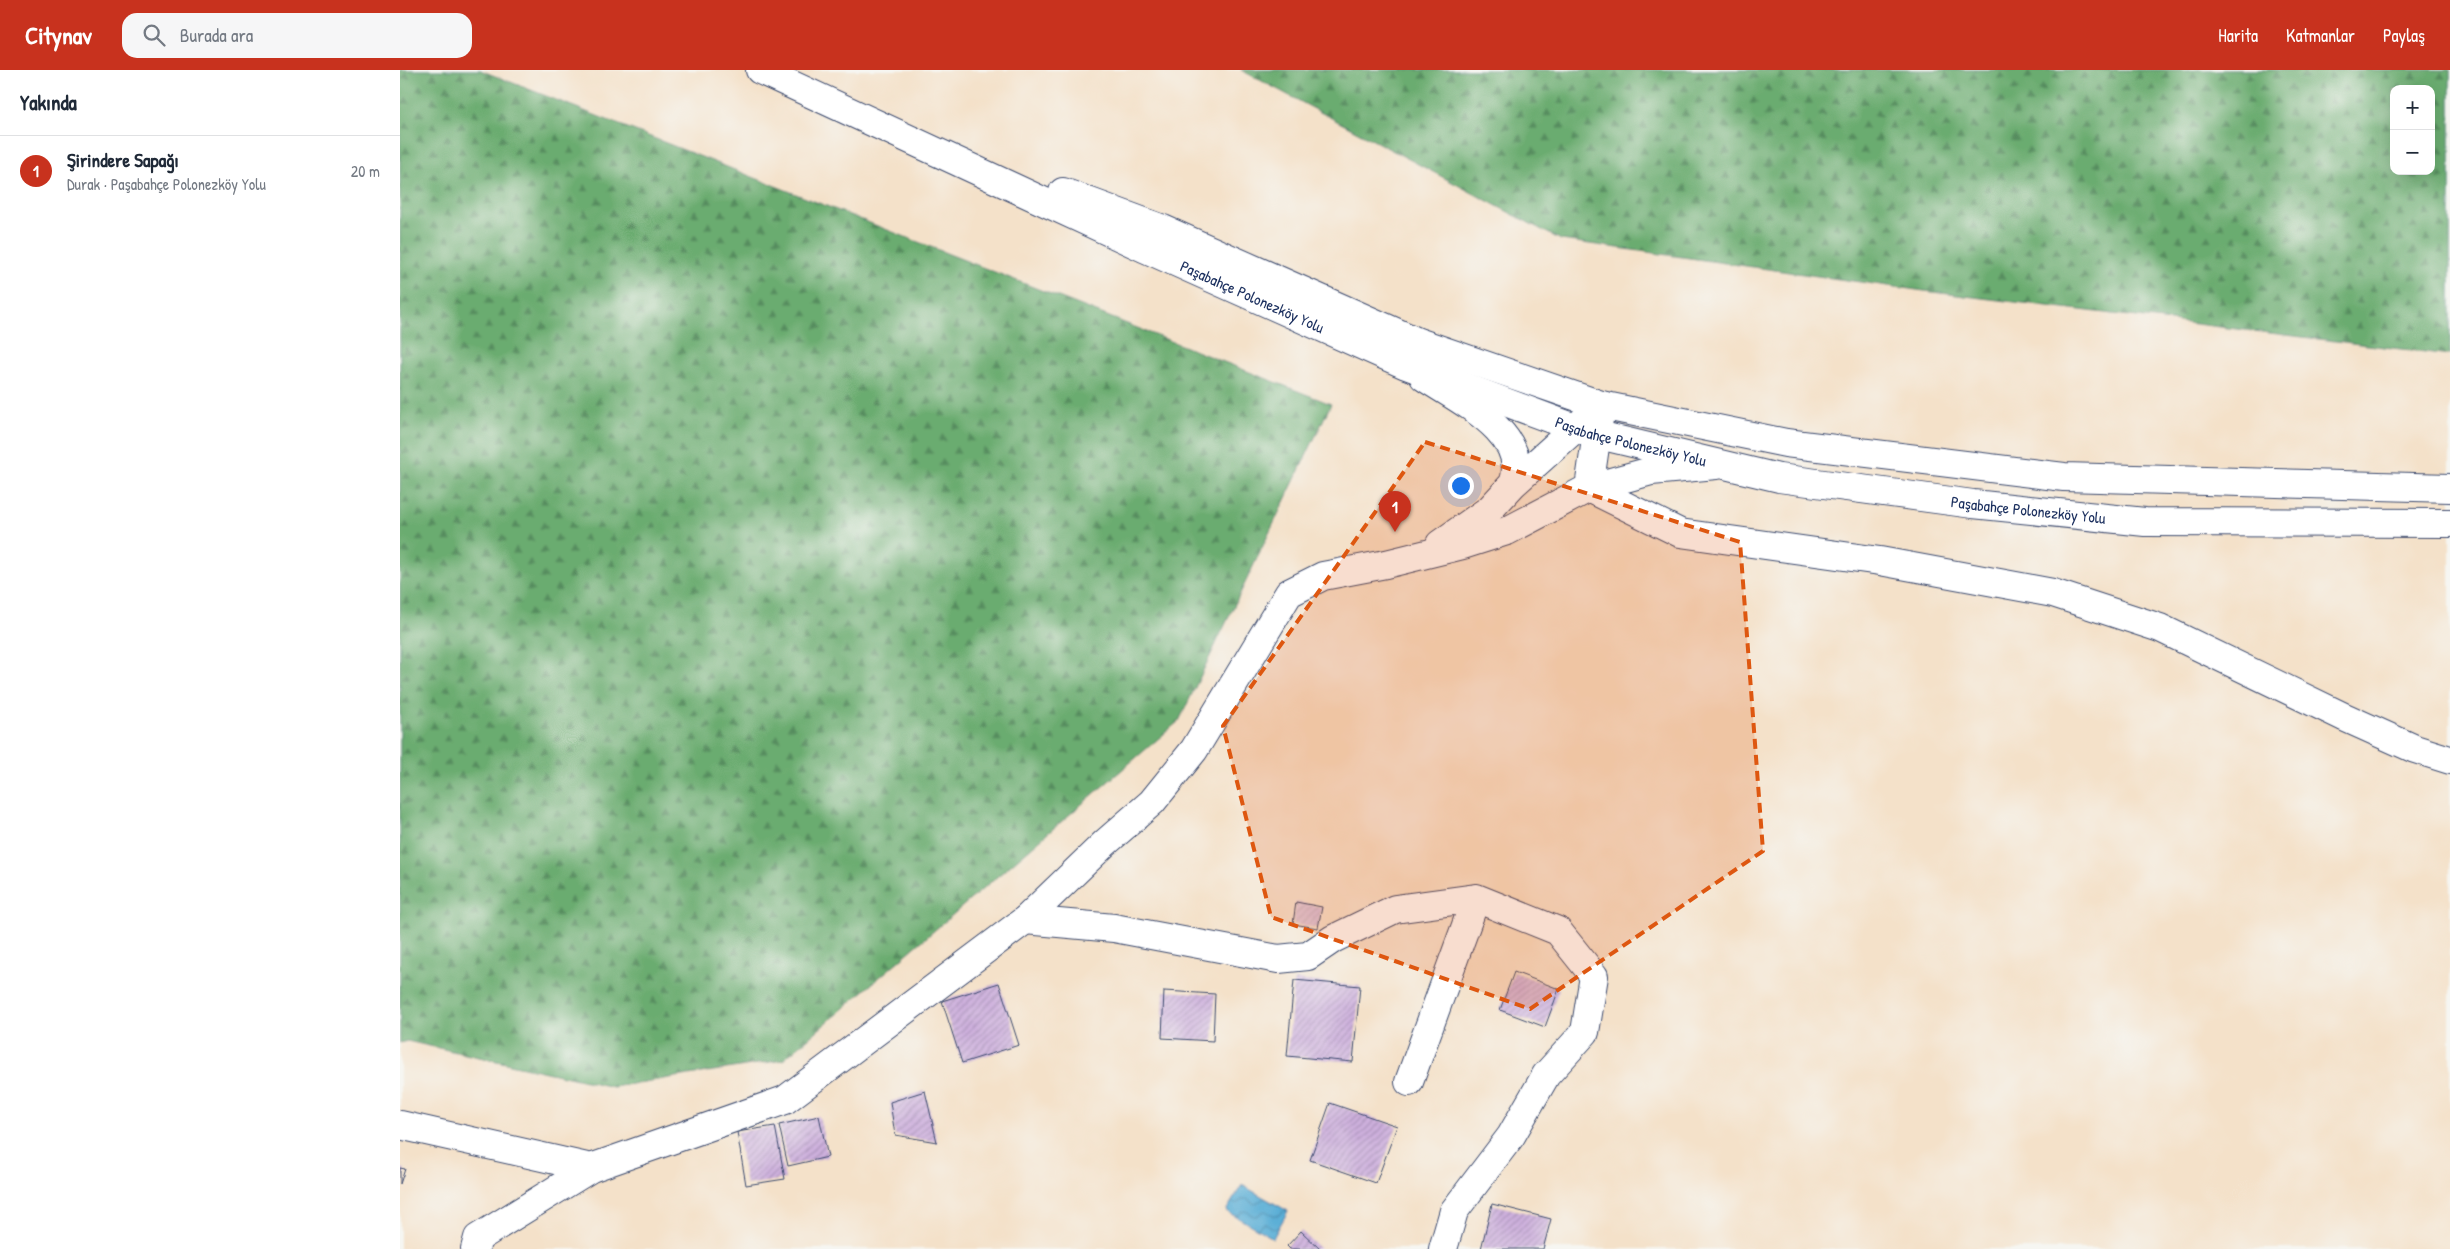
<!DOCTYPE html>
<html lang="tr">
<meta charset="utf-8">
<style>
body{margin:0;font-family:"Patrick Hand",sans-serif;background:#f6f6f7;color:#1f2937}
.controls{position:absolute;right:15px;top:15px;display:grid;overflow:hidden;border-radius:10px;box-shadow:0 5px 20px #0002}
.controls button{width:45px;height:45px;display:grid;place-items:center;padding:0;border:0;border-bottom:1px solid #e0e1e3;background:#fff;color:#1f2937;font:25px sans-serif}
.you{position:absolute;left:1060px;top:415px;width:18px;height:18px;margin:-12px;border:4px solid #fff;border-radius:50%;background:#1a73e8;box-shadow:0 0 0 8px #1a73e833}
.badge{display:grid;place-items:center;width:32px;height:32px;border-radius:50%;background:#c8321e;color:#fff;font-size:16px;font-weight:700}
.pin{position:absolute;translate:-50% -41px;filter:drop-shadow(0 1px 2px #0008)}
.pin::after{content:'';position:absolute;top:26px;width:18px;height:15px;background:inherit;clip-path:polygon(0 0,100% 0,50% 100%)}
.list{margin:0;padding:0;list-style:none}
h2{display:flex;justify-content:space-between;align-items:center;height:65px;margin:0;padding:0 20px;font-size:21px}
h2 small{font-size:16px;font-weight:400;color:#747a83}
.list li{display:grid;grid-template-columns:32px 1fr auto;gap:15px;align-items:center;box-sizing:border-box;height:70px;padding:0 20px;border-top:1px solid #e0e1e3}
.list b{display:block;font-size:19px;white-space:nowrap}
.list p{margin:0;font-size:16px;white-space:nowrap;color:#747a83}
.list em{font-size:16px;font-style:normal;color:#747a83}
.icon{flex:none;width:28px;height:28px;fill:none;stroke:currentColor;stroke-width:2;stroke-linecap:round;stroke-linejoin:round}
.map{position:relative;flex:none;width:2050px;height:1179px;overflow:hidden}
header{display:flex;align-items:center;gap:30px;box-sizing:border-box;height:70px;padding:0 25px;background:#c8321e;color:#fff}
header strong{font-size:24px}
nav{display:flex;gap:28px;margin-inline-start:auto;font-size:18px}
.search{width:350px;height:45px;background:#f6f6f7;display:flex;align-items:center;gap:12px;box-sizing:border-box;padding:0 18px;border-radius:15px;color:#747a83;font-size:19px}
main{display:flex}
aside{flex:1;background:#fff}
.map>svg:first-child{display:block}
.forest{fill:url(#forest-firs);stroke:#426e67;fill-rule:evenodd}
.water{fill:url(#water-waves);stroke:#3a6e9a}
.building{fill:url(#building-hatch)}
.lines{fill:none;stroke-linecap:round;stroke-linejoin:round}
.street-casing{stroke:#3c4a6e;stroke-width:30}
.secondary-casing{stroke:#3c4a6e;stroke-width:30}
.primary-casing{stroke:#3c4a6e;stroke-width:30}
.street{stroke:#fff;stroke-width:28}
.secondary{stroke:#fff;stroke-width:28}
.primary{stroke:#fff;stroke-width:28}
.marked{fill:#de5710;fill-opacity:0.2;stroke:#de5710;stroke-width:4;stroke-dasharray:10 6;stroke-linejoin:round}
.labels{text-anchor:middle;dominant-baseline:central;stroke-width:4;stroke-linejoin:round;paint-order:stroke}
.street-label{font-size:16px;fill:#1b2f5e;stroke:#f6f6f2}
</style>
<header>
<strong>Citynav</strong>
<div class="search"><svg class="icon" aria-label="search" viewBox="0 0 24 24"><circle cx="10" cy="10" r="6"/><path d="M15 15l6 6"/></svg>Burada ara</div>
<nav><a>Harita</a><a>Katmanlar</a><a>Paylaş</a></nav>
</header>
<main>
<aside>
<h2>Yakında<small></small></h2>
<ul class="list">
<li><span class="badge">1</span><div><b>Şirindere Sapağı</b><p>Durak · Paşabahçe Polonezköy Yolu</p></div><em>20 m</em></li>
</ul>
</aside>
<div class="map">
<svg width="2050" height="1179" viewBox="0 0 2050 1179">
<defs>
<pattern id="forest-firs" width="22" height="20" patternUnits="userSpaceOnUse" patternTransform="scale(1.25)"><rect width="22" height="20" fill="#6aac70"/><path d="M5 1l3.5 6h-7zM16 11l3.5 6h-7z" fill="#568c5f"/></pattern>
<pattern id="water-waves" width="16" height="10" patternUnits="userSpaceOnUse" patternTransform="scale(1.25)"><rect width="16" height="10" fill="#5aaed6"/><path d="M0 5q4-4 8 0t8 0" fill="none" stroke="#4a8eb1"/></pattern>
<pattern id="building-hatch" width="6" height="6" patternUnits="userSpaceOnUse" patternTransform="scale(1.25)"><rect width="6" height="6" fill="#ceb0dd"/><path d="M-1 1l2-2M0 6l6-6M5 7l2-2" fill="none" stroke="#a690b6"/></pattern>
</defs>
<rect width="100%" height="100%" fill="#f6f6f2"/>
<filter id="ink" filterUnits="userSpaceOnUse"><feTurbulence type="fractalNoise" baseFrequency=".02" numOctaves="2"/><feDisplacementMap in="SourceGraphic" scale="10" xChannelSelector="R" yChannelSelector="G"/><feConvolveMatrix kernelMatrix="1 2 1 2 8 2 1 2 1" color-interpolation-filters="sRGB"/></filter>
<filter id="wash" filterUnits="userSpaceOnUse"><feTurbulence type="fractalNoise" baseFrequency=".0096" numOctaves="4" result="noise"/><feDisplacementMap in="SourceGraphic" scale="20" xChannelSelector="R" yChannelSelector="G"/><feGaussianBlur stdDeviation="1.12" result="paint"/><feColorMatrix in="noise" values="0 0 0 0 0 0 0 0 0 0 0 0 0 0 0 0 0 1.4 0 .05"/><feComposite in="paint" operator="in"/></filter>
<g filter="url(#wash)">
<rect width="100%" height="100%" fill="#f4e1c9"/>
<!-- forest -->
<path class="forest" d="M0 0H80L931 334 779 651 383 990 213 1017 7 971 0 973Z
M841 0H2050V285L1524 221 1161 170ZM1994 19H2031V101H1994Z"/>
<!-- water -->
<path class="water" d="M842 1115 888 1141 873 1168 826 1141Z"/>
<g id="blocks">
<!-- building -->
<path class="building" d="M896 832 922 837 918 858 893 854Z
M1114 902 1159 919 1145 957 1100 940Z
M894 910 960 916 953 992 887 986Z
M599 913 619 975 562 993 542 931Z
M764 921 815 924 813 971 762 968Z
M525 1021 537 1072 495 1065 490 1032Z
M930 1033 997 1056 976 1113 910 1090Z
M419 1046 428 1087 388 1096 379 1055Z
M375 1056 385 1109 346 1115 337 1062Z
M0 1098 5 1099 0 1114Z
M1092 1134 1151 1149 1143 1179H1081Z
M901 1161 920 1179H890L887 1176Z"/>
</g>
</g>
<g filter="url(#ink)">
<use href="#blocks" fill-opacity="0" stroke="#3c4a6e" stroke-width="1"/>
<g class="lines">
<defs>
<path id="street" d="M1189 418 1280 463 1480 491 1653 523 1760 558 1944 647 2015 679 2050 690
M625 850 714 858 878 889 908 886 933 869 995 839 1076 828 1158 861 1194 906 1185 962 1146 1005 1111 1066 1054 1141 1043 1179
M1009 1012 1076 828
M0 1055 191 1098"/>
<path id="secondary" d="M1024 307C1058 330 1132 364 1113 414
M1189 418 1200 342
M1040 474 1090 439 1113 414 1201 335
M75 1179 78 1168 191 1098 385 1030 625 850 705 773 752 732 794 680 889 523 923 506 986 494 1063 475 1107 461 1189 418 1251 401 1316 395"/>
<g id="primary">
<path id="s1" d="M360 0 744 178 1006 295 1186 362 1379 408 1573 434 1745 452 2050 453"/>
<path d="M663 122 763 159 1018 272 1201 335 1386 373 1664 407 2050 418"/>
</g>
</defs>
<!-- street casing -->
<use href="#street" class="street-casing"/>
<!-- secondary casing -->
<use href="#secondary" class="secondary-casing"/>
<!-- primary casing -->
<use href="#primary" class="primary-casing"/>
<!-- street -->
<use href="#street" class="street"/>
<!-- secondary -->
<use href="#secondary" class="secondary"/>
<!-- primary -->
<use href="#primary" class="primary"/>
</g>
</g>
<!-- marked area -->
<path class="marked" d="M1025 372 1340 472 1363 781 1130 939 871 847 823 656Z"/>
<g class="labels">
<!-- street labels -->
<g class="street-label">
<text stroke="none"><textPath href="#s1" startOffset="542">Paşabahçe Polonezköy Yolu</textPath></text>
<text stroke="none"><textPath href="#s1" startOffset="948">Paşabahçe Polonezköy Yolu</textPath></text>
<text stroke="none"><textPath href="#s1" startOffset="1352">Paşabahçe Polonezköy Yolu</textPath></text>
</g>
</g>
</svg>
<div class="controls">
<button>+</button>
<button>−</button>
</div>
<div class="you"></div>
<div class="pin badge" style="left:995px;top:462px">1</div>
</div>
</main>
